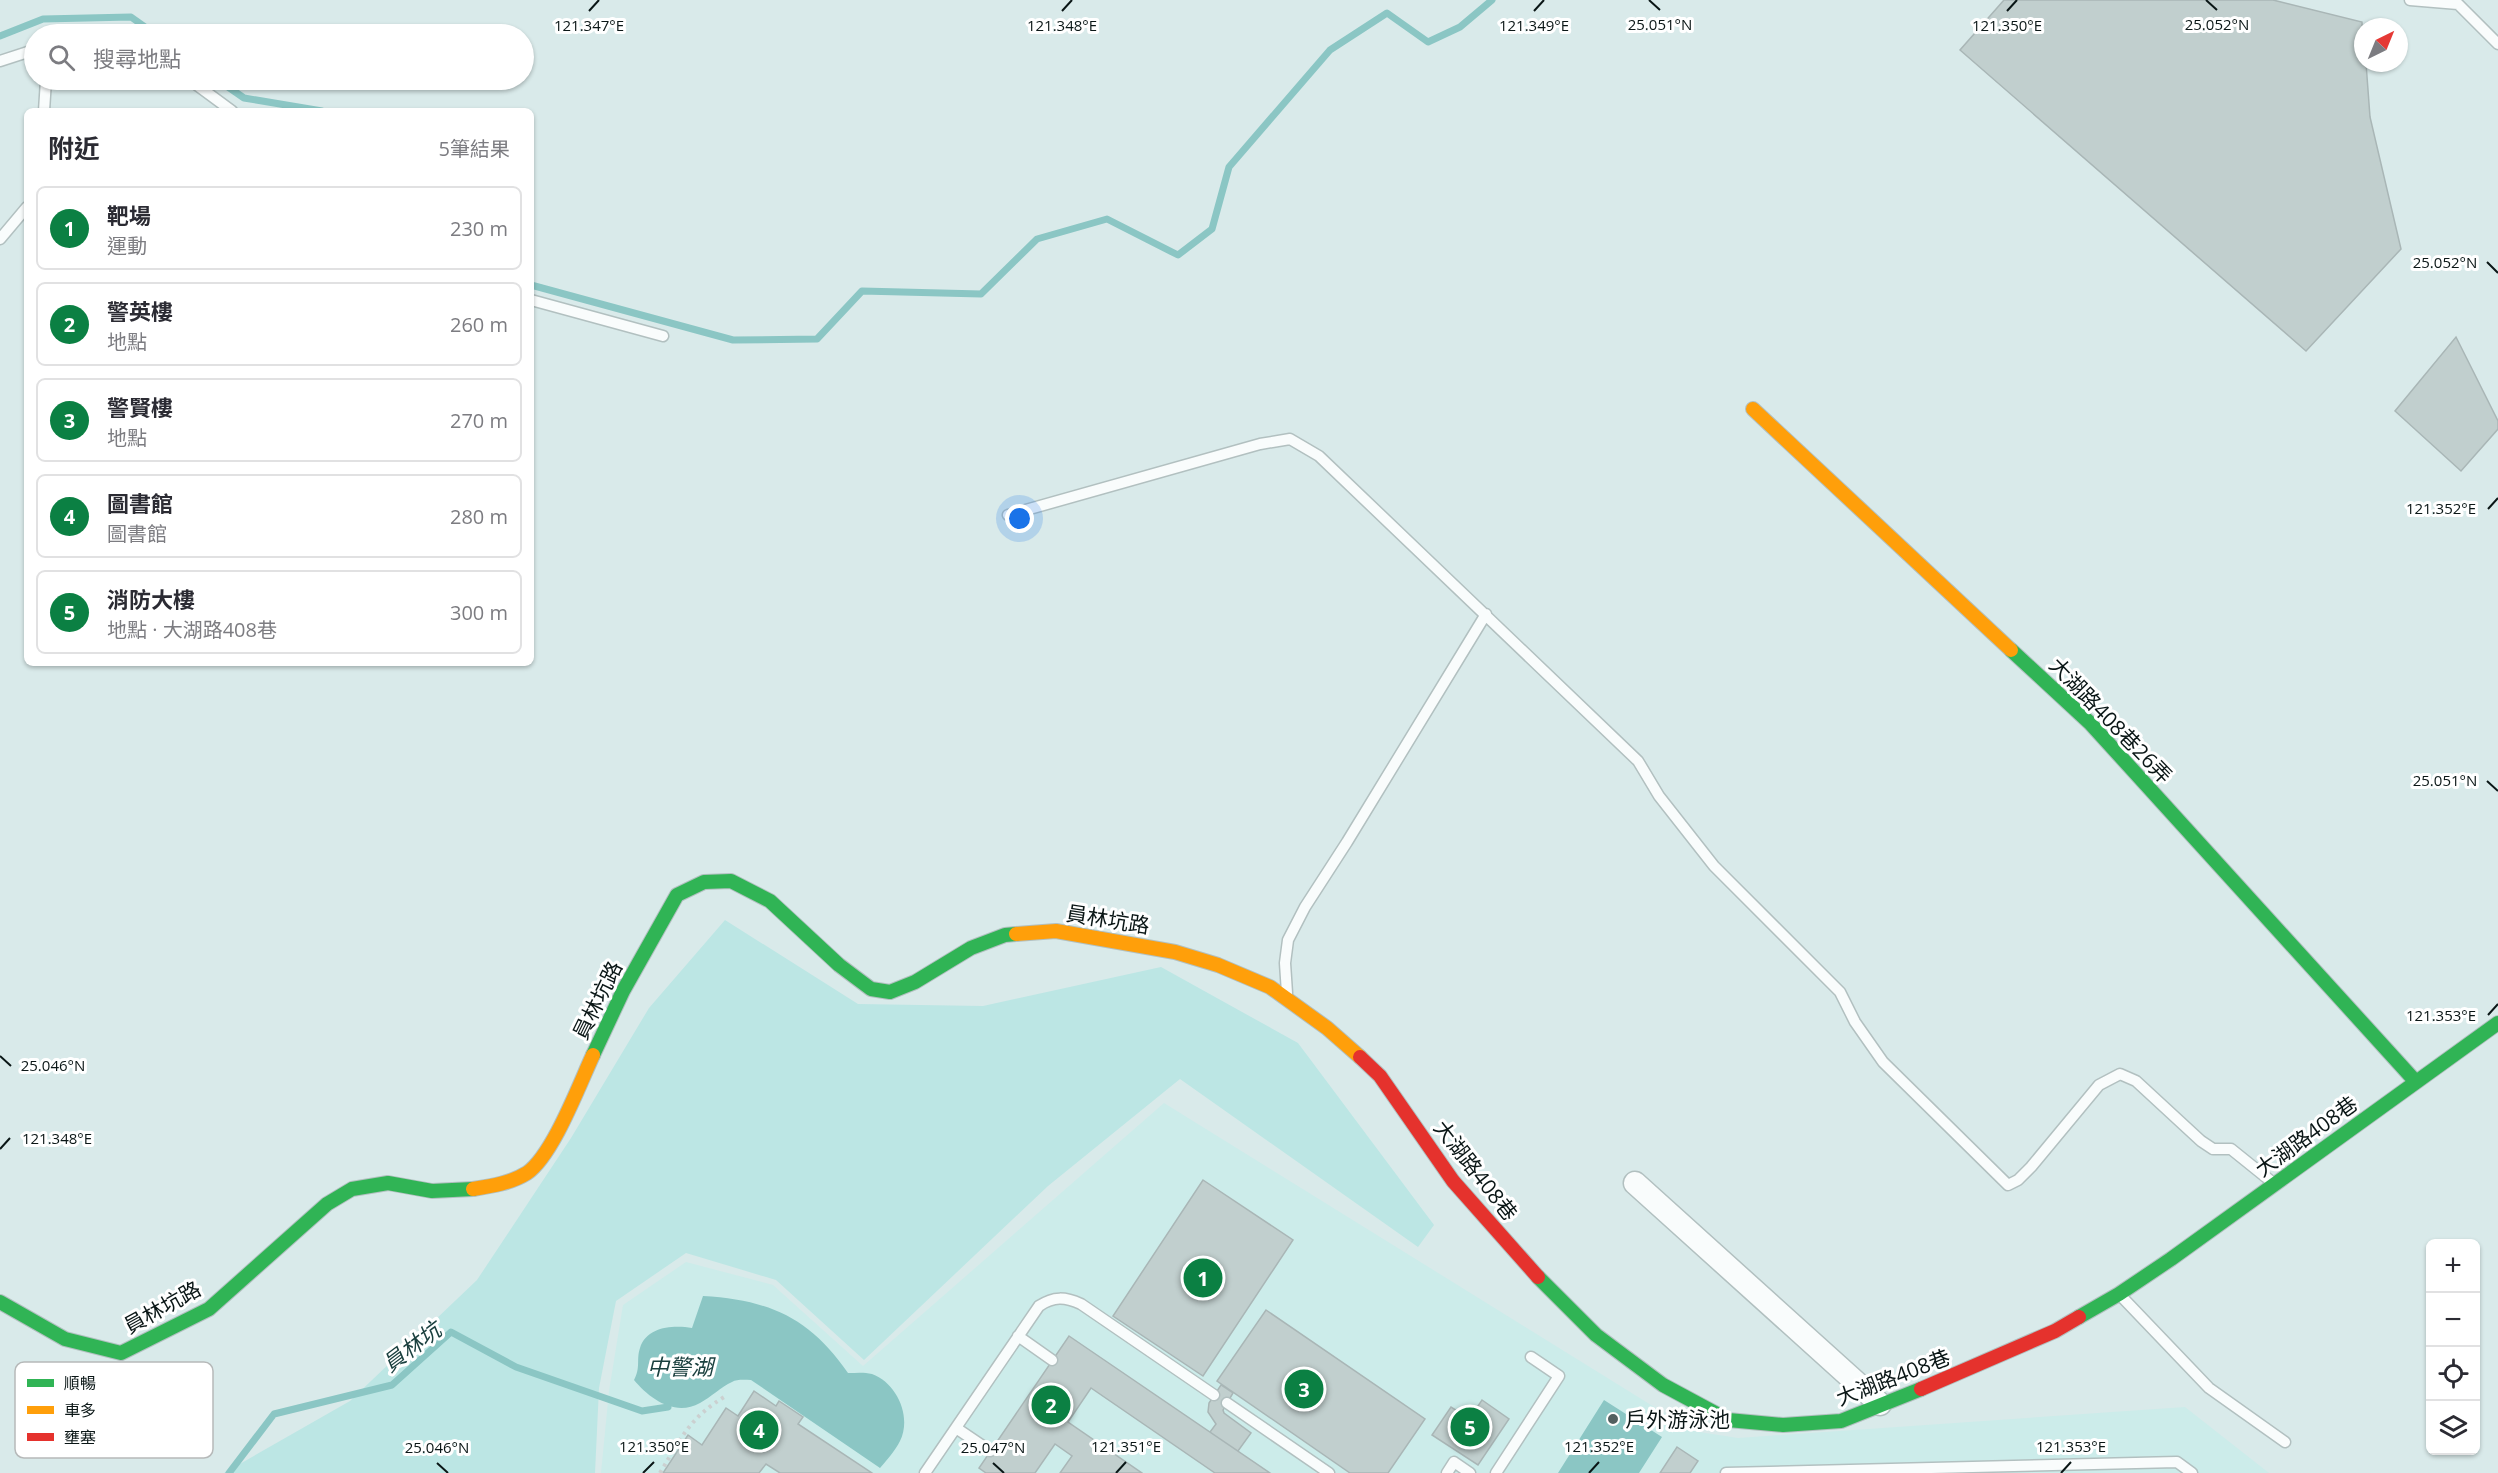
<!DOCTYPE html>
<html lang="zh-TW">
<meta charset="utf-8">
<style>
body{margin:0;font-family:"Open Sans","Noto Sans TC",sans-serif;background:#f7f7f7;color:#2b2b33}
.controls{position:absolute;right:18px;bottom:18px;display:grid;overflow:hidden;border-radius:9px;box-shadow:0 2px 4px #0004}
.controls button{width:54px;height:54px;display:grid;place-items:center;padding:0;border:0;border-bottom:2px solid #e1e1e2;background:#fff;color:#2b2b33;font:30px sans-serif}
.compass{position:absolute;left:2354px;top:18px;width:54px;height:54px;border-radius:50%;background:#fff;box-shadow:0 2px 4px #0004;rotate:43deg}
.you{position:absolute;left:1020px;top:519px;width:21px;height:21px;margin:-15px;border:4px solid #fff;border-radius:50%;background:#1a73e8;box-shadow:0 0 0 9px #1a73e833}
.badge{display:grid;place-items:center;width:39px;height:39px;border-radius:50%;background:#0b8043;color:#fff;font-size:20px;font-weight:700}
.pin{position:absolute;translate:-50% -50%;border:3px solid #fff;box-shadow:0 2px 6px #0006}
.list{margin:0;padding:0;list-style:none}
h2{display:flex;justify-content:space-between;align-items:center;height:78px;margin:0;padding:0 24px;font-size:26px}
h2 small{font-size:20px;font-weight:400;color:#7c7c81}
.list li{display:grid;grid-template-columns:39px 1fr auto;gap:18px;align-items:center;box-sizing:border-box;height:84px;margin:0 12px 12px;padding:0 12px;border:2px solid #e1e1e2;border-radius:9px}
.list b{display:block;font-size:22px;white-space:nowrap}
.list p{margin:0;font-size:20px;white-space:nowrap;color:#7c7c81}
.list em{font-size:20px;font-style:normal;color:#7c7c81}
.icon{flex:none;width:33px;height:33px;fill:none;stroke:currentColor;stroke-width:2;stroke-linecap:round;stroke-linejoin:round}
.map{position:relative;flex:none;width:2498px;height:1473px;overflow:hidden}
.search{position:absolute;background:#fff;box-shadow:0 2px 4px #0004;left:24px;top:24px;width:510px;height:66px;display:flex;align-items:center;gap:15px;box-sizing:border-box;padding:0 21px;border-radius:33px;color:#7c7c81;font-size:22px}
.panel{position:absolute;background:#fff;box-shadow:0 2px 4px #0004;left:24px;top:108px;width:510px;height:558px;border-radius:9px}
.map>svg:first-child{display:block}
.built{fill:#ccecea}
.green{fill:#bce6e4}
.water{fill:#8bc6c4}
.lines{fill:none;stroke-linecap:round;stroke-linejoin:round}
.stream{stroke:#8bc6c4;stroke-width:7}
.building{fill:#c1cfce;stroke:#a9b6b6;stroke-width:1.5}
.lane-casing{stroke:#b2c0c0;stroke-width:13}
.street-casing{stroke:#b2c0c0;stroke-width:25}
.fast-casing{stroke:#b2c0c0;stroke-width:16}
.slow-casing{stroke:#b2c0c0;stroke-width:16}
.jam-casing{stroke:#b2c0c0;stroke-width:16}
.path{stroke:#cbd0d0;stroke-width:4;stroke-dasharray:3 4.5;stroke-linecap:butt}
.lane{stroke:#f9fcfc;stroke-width:10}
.street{stroke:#f9fcfc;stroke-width:22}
.fast{stroke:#30b455;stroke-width:14}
.slow{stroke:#ff9f0a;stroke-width:14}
.jam{stroke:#e5322d;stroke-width:14}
.ticks{fill:none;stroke:#0a1616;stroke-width:2}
.poi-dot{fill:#526060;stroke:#fff;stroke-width:2}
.labels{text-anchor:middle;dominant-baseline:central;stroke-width:6;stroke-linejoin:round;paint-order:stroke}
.street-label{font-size:21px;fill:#0a1616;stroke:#fff}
.poi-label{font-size:21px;fill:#0a1616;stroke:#fff;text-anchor:start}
.water-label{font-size:22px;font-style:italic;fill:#1b403f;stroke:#fff}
.key{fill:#fff;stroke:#b6b9b9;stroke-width:1.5}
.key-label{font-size:16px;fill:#0a1616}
.ticks-label{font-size:15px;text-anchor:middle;fill:#0a1616;stroke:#fff;stroke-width:6;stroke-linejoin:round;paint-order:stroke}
</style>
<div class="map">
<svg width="2498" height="1473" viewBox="0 0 2498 1473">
<rect width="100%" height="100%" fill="#d9eaea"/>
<!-- built -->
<path class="built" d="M1164 1103 1693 1431 1738 1438 2185 1407 2269 1473H601L609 1391 623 1305 686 1262 773 1285 863 1366Z"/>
<!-- green -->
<path class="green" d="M725 920 858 1004 983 1006 1161 967 1298 1043 1434 1225 1418 1247 1180 1079 1048 1186 864 1360 776 1280 686 1253 616 1301 599 1388 595 1473H224L350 1401 477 1280 571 1138 649 1008Z"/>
<!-- water -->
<path class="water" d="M703 1296C770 1300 810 1318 848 1373 856 1373 864 1372 872 1374 897 1383 912 1417 900 1441 895 1451 887 1460 880 1468L751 1380C745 1380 737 1379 732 1382 721 1387 711 1397 700 1403 675 1417 650 1399 634 1380 641 1367 636 1360 640 1348 647 1326 674 1325 692 1328Z
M1604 1400 1662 1437 1639 1473H1558Z"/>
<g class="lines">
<!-- stream -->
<path class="stream" d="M0 36 43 19 131 17 155 34
M218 80 244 98 322 111
M531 285 733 340 817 339 862 291 981 294 1037 239 1107 219 1178 255 1212 229 1229 167 1330 50 1387 13 1428 42 1460 27 1492 0
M229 1473 274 1414 392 1385 451 1332 516 1367 642 1411 668 1407"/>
</g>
<!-- building -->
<path class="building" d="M2004 0H2273L2362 22 2363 63H2366L2370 117 2401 249 2306 351 1960 50Z
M2456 337 2498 421V429L2461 471 2395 411Z
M1203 1180 1293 1240 1203 1376 1113 1316Z
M1266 1310 1425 1419 1388 1473H1350L1217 1381Z
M1069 1336 1270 1473H1215L1091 1388 1068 1422 1142 1473H1060L1072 1456 1055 1444 1035 1473H986L979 1468Z
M1221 1385 1233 1393 1223 1410 1224 1413 1251 1433 1238 1451 1210 1432 1216 1424 1208 1412 1209 1403Z
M754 1391 776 1406 779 1401 803 1417 798 1424 872 1473H780L766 1464 759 1473H663L688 1435 702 1445 726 1408 738 1416Z
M1482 1400 1509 1419 1478 1465 1432 1435 1451 1407 1462 1414 1467 1407 1474 1412Z
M1677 1447 1698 1461 1690 1473H1660Z"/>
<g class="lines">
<defs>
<path id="lane" d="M2410 0 2458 4 2498 44
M0 61 34 50
M190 80 232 111
M44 111 46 80
M0 239 27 207
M531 300 663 336
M1008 515 1260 444 1290 439 1319 456 1638 761 1659 796 1714 866 1840 992 1855 1022 1883 1062 2008 1185 2018 1180 2031 1167 2099 1085 2120 1074 2136 1081 2201 1141 2213 1149H2231L2272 1182
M1287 993 1285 963 1288 940 1305 907 1347 842 1486 614
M2121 1296 2209 1388 2285 1442
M1018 1336 1052 1360
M1227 1403 1329 1473
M956 1428 990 1451
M925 1473 1039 1306C1054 1296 1065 1297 1081 1304L1214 1395
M1447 1473 1454 1462 1470 1473
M1496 1473 1559 1376 1531 1357
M1726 1473 2177 1462 2192 1473"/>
<path id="street" d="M1635 1183 1880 1404"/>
<path id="fast" d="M2011 650 2090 723 2416 1082
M593 1055 623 991 677 895 704 882 731 881 770 901 839 965 871 989 890 992 915 982 971 948 1005 935 1016 934
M1538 1277 1596 1335 1663 1385 1728 1420 1783 1425 1841 1421 1921 1389
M0 1302 65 1339 121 1353 209 1309 327 1204 352 1189 388 1183 432 1191 473 1189
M2079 1317 2119 1294 2171 1259 2498 1023"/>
<path id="slow" d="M1753 409 2011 650
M1016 934 1056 931 1175 952 1218 965 1270 987 1327 1028 1360 1057
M473 1189C492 1186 511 1183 527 1173 553 1155 579 1085 593 1055"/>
<path id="jam" d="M1360 1057 1380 1076 1453 1181 1538 1277
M1921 1389 2055 1331 2079 1317"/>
</defs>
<!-- lane casing -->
<use href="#lane" class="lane-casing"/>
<!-- street casing -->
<use href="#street" class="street-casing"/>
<!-- fast casing -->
<use href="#fast" class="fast-casing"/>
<!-- slow casing -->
<use href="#slow" class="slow-casing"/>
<!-- jam casing -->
<use href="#jam" class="jam-casing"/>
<!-- path -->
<path class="path" d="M660 1473C681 1438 690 1417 726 1396"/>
<!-- lane -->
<use href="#lane" class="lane"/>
<!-- street -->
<use href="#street" class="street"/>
<!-- fast -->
<use href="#fast" class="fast"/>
<!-- slow -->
<use href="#slow" class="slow"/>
<!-- jam -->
<use href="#jam" class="jam"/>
</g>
<!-- ticks -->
<path class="ticks" d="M1649 0 1660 10M2206 0 2217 10M589 11 599 0M1062 11 1072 0M1534 11 1544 0M2007 11 2017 0M2487 262 2498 273M2488 509 2498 498M2487 781 2498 791M2488 1015 2498 1004M0 1056 11 1066M0 1149 10 1138M437 1463 448 1473M993 1463 1004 1473M643 1473 654 1462M1116 1473 1126 1462M1589 1473 1599 1462M2061 1473 2071 1462"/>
<!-- markers -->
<circle class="poi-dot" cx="1613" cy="1419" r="6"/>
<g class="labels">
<!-- street labels -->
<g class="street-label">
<text transform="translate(2111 720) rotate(46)">大湖路408巷26弄</text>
<text transform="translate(1108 919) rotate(9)">員林坑路</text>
<text transform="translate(597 1000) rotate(-64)">員林坑路</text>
<text transform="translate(2306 1136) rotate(-36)">大湖路408巷</text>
<text transform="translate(1476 1170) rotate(52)">大湖路408巷</text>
<text transform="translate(162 1307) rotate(-29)">員林坑路</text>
<text transform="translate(1893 1377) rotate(-21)">大湖路408巷</text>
</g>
<!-- poi labels -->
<g class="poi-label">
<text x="1625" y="1419">戶外游泳池</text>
</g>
<!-- water labels -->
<g class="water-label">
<text transform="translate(411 1346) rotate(-37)">員林坑</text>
<text x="680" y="1366">中警湖</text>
</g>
</g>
<!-- legend -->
<rect x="15" y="1362" width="198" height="96" rx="9" class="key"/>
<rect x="27" y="1379" width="27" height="8" fill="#30b455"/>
<rect x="27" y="1406" width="27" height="8" fill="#ff9f0a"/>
<rect x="27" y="1433" width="27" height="8" fill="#e5322d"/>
<g class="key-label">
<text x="64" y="1389">順暢</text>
<text x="64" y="1416">車多</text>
<text x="64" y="1443">壅塞</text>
</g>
<g class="ticks-label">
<text x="1660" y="30">25.051°N</text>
<text x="2217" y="30">25.052°N</text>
<text x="589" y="31">121.347°E</text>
<text x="1062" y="31">121.348°E</text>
<text x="1534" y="31">121.349°E</text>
<text x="2007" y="31">121.350°E</text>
<text x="2445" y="268">25.052°N</text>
<text x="2441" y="514">121.352°E</text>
<text x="2445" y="786">25.051°N</text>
<text x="2441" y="1021">121.353°E</text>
<text x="53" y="1071">25.046°N</text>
<text x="57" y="1144">121.348°E</text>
<text x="654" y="1452">121.350°E</text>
<text x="1126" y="1452">121.351°E</text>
<text x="1599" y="1452">121.352°E</text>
<text x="2071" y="1452">121.353°E</text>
<text x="437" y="1453">25.046°N</text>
<text x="993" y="1453">25.047°N</text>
</g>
</svg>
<div class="controls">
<button>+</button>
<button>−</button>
<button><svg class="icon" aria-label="locate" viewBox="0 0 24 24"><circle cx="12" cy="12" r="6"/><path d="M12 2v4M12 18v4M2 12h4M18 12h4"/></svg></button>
<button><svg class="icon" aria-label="layers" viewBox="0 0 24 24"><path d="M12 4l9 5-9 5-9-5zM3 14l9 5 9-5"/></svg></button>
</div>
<svg class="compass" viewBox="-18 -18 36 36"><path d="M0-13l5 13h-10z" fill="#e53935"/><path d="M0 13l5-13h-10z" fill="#7c7c81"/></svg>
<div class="you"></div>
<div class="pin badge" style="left:1203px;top:1278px">1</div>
<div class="pin badge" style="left:1051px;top:1405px">2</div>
<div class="pin badge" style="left:1304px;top:1389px">3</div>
<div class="pin badge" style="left:759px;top:1430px">4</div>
<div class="pin badge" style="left:1470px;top:1427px">5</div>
<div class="search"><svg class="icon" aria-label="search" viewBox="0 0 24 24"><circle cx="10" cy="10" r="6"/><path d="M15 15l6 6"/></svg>搜尋地點</div>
<section class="panel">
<h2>附近<small>5筆結果</small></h2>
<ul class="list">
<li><span class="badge">1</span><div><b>靶場</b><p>運動</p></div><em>230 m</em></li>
<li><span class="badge">2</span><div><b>警英樓</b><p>地點</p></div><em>260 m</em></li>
<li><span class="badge">3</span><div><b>警賢樓</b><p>地點</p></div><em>270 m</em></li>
<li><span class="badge">4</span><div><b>圖書館</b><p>圖書館</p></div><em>280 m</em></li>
<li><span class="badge">5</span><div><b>消防大樓</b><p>地點 · 大湖路408巷</p></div><em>300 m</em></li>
</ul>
</section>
</div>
